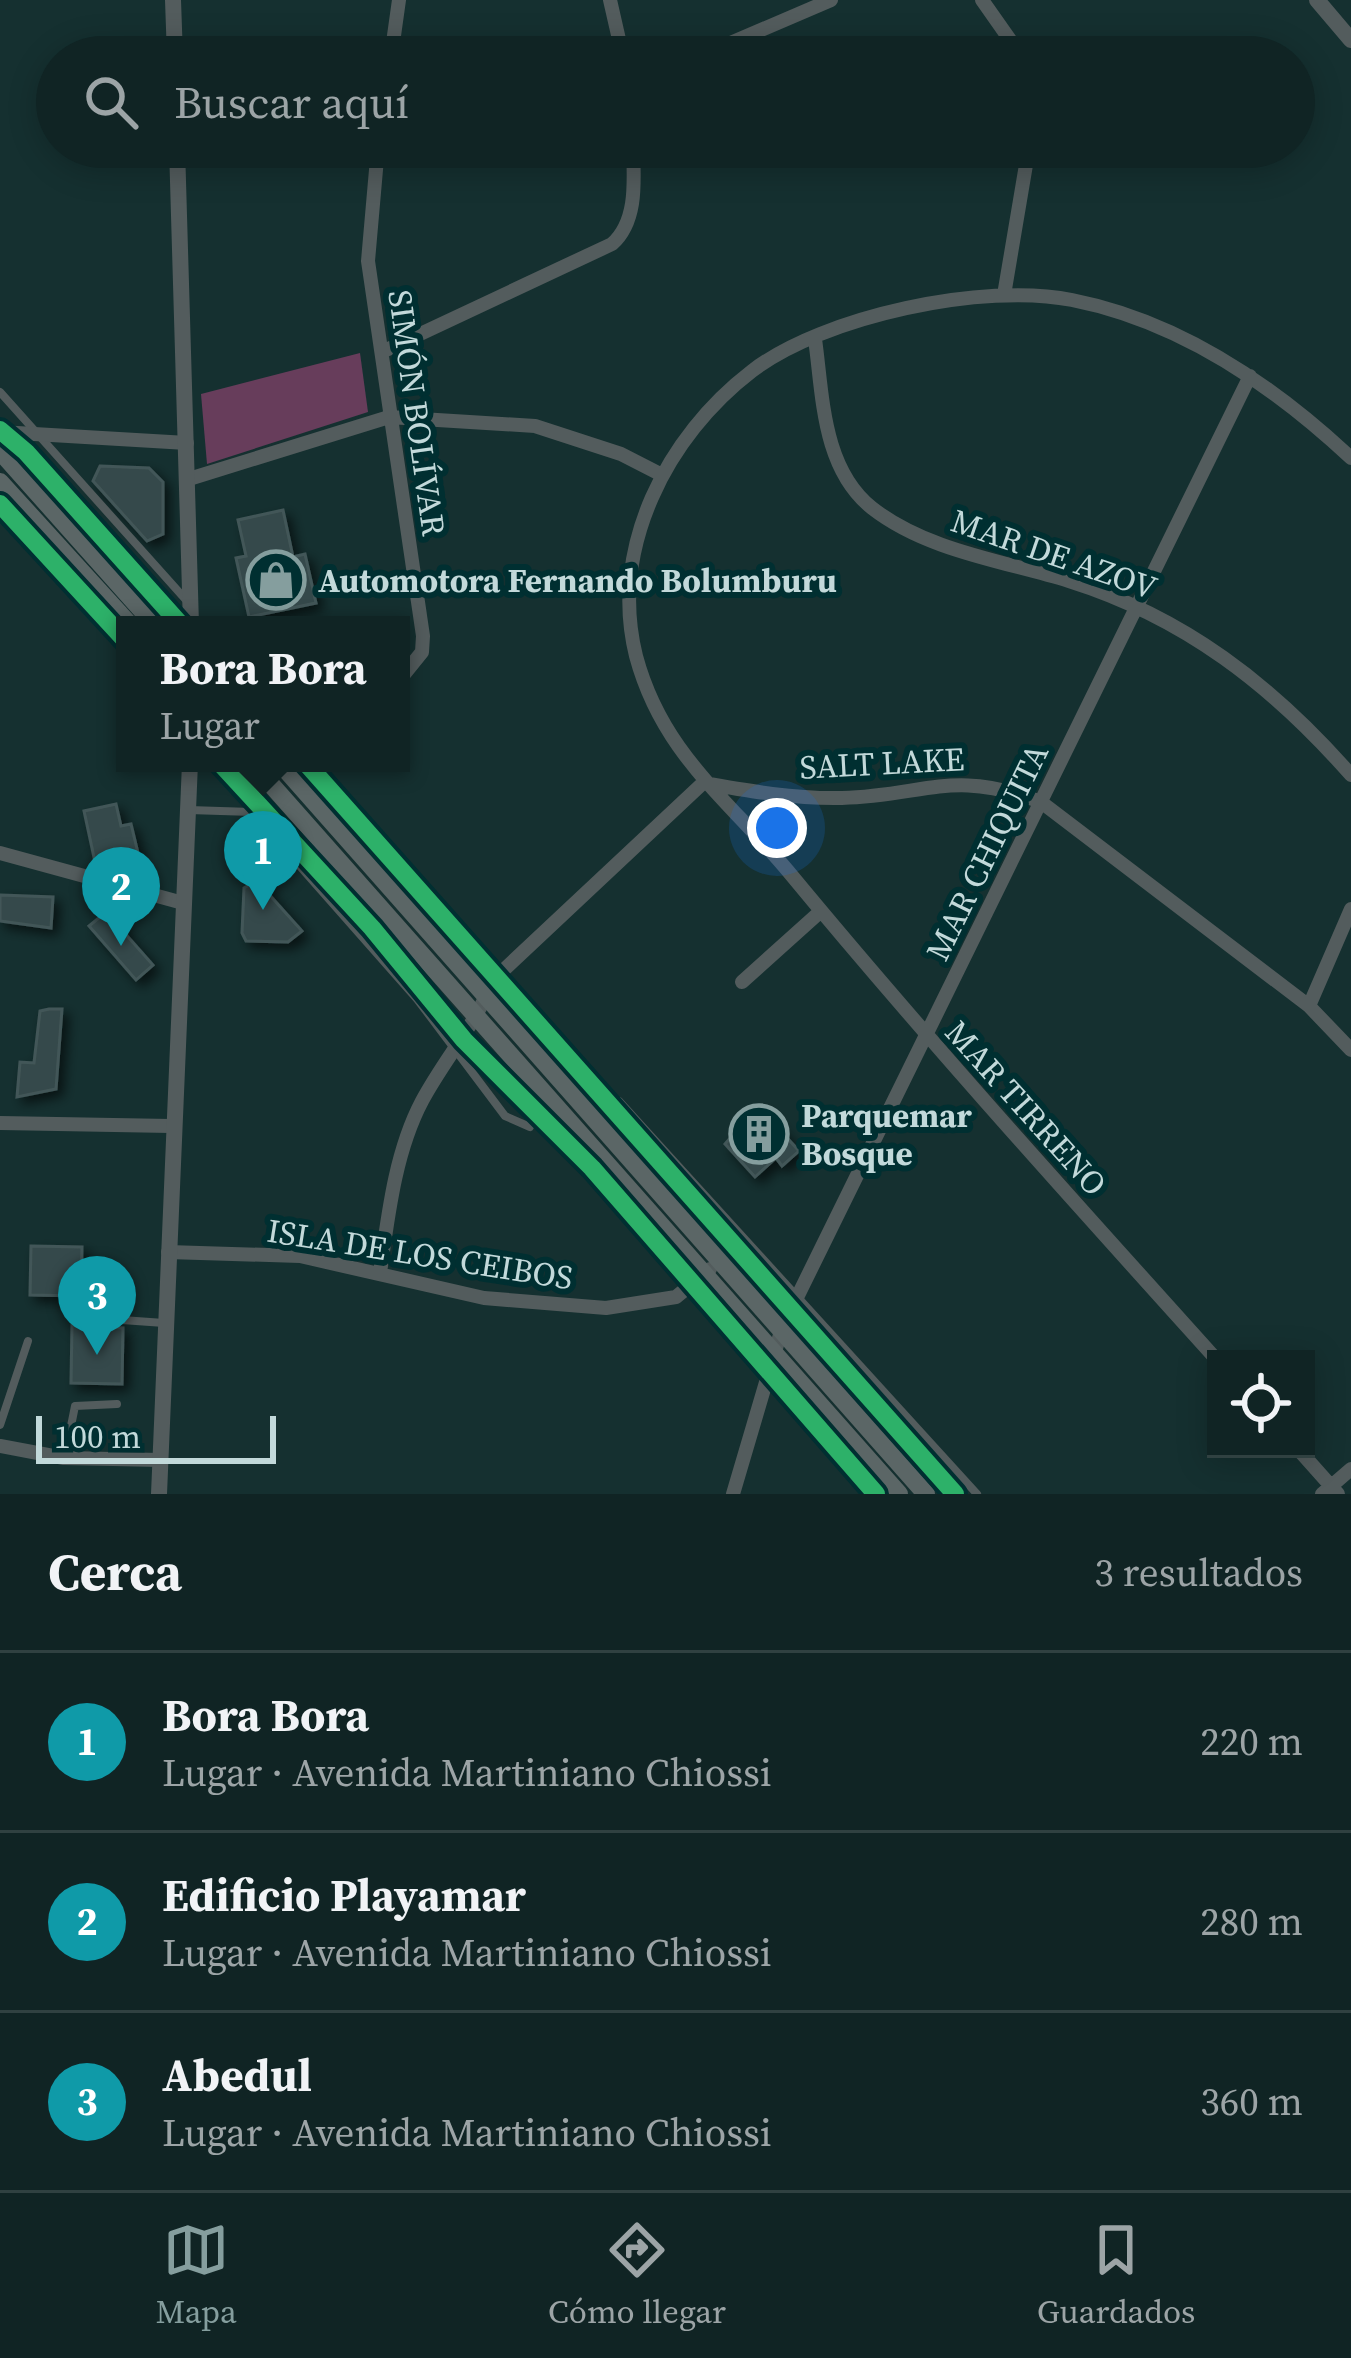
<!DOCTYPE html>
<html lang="es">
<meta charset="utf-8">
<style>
body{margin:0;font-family:"Source Serif 4",serif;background:#1e3031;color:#f1f3f6}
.controls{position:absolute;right:36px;bottom:36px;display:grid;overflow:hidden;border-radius:0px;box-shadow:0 6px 30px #0003}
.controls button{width:108px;height:108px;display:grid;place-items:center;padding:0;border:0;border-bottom:3px solid #304141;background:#102424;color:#f1f3f6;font:60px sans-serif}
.scale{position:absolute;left:36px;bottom:30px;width:240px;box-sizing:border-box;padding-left:12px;border:6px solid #c2d9da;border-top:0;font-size:33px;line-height:42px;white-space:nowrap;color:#c2d9da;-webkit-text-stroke:9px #002f31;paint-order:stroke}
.you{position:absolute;left:777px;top:828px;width:42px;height:42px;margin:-30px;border:9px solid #fff;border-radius:50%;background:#1a73e8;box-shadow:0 0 0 18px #1a73e833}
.badge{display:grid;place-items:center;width:78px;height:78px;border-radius:50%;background:#859e9e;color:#fff;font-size:39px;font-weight:700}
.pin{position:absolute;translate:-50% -99px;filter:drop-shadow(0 3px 6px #0008)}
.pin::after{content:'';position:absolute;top:63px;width:42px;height:36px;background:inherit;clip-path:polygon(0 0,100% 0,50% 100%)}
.popup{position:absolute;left:116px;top:616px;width:294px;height:156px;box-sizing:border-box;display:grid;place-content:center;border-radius:0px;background:#102424;filter:drop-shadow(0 3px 9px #0005);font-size:39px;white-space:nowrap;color:#9ca4a6}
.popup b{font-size:45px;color:#f1f3f6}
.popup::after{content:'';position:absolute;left:50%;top:100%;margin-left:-24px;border:24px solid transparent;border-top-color:#102424}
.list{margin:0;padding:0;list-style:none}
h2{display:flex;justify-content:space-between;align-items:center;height:156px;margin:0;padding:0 48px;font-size:51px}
h2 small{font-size:39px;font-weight:400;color:#9ca4a6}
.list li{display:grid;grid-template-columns:78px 1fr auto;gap:36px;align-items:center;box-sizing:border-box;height:180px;padding:0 48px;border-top:3px solid #304141}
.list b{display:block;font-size:45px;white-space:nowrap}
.list p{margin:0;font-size:39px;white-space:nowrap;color:#9ca4a6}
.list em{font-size:39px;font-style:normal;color:#9ca4a6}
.icon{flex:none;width:66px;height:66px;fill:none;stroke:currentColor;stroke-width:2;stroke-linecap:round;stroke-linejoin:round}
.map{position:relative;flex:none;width:1351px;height:1494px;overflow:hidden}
.search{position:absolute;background:#102424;box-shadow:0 6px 30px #0003;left:36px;right:36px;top:36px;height:132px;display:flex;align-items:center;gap:30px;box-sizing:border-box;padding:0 42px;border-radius:66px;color:#9ca4a6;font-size:45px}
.sheet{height:696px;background:#102424}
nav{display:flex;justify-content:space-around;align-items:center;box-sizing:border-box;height:168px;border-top:3px solid #304141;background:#102424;font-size:33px;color:#9ca4a6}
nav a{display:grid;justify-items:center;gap:6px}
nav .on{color:#859e9e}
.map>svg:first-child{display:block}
.green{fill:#673d5b}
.building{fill:#364a4b;stroke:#435758;stroke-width:3;filter:url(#shadow)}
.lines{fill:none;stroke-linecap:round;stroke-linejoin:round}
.service{stroke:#535c5d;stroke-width:8}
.minor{stroke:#535c5d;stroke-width:14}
.tertiary{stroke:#535c5d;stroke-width:16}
.secondary{stroke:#5b6666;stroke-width:18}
.cycleway-casing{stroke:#002f31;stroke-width:26}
.cycleway{stroke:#2db169;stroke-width:18}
.labels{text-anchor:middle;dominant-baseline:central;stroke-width:12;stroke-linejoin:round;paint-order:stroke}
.street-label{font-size:33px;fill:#c2d9da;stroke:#002f31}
.poi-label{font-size:33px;font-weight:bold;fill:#c2d9da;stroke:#002f31;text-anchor:start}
</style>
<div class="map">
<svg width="1351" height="1494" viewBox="0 0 1351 1494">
<defs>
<filter id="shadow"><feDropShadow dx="6" dy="6" stdDeviation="6" flood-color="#0009"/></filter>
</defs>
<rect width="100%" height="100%" fill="#153030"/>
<!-- green -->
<path class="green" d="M360 353 368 412 207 464 201 394Z"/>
<!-- building -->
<path class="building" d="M100 466 149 468 163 482V534L147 541 93 481Z
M283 510 293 557 305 554 316 603 249 617 236 558 246 556 238 520Z
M116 804 121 826 131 824 138 853 95 862 84 811Z
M257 881 302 931 288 942 246 941 242 933 244 888Z
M0 895 53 897 51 928 0 921Z
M106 912 153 965 136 980 89 926Z
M49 1009H62L56 1089 17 1097 20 1062 34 1063 40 1011Z
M758 1106 799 1151 782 1166 776 1158 755 1177 725 1144Z
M31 1246 82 1247 81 1296 30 1295Z
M72 1325 123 1328 122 1384 71 1383Z"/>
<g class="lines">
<!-- service -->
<path class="service" d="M0 392 187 601
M189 810 252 812 417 999 505 1116 530 1127
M589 1111 607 1099 619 1101 977 1494
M115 1276V1308L122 1320 164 1323
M0 1425 28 1341
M65 1456 75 1406 117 1404"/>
<!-- minor -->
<path class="minor" d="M610 0 623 57
M982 0 1022 57
M391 57 399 0
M698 57 831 0
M378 147 368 261 423 636 422 652 401 678
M1004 295 1029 147
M815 339C823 396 822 468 872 508 927 551 1004 561 1069 581 1184 617 1272 685 1351 775
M384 351 612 244C638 221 634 180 633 147
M0 432 187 443
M189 479 389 417 535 426 621 454 662 475
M295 780 314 763
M0 853 183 903
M742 982 821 911
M1309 1006 1351 909
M0 1123 171 1126
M168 1252 300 1256 484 1298 606 1308 676 1297 710 1269
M380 1273C388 1216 395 1152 422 1101 445 1058 475 1026 493 980L703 783C749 791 795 799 842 798 926 796 952 768 1041 802L1309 1006 1351 1050
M1216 1359C1071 1198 926 1038 788 871 726 797 662 753 636 656 609 548 667 436 752 371 823 316 985 282 1072 300 1179 321 1273 385 1351 458
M0 1446 64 1458 161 1460
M1298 1449 1338 1494
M733 1494 782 1328 1250 376
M1322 1494 1351 1469"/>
<!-- tertiary -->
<path class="tertiary" d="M173 0 175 57
M1317 0 1351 40
M177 147 191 625
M159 1494 190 763"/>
<!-- secondary -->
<path class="secondary" d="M0 451 155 625
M0 482 130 625
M252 763 899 1494
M280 763 926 1494"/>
<defs>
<path id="cycleway" d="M0 430 26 452 181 625
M0 504 125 640
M220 763 372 928 464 1040 592 1168 876 1494
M306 763 955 1494"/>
</defs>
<!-- cycleway casing -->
<use href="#cycleway" class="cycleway-casing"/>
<!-- cycleway -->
<use href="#cycleway" class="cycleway"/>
</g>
<!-- icons -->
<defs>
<symbol id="shop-ring" viewBox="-11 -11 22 22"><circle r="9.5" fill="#002f31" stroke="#859e9e" stroke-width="1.5"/><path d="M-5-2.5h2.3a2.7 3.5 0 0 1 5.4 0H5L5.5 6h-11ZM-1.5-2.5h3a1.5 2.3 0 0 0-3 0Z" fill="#859e9e"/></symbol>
<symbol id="building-ring" viewBox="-11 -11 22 22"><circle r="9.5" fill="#002f31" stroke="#859e9e" stroke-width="1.5"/><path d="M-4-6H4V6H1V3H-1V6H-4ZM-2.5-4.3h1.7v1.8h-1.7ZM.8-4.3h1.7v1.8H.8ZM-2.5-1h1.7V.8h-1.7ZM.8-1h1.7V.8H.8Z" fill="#859e9e"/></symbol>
</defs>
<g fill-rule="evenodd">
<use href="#shop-ring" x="243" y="547" width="66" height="66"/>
<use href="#building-ring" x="726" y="1101" width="66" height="66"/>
</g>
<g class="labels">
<!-- street labels -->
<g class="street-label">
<text transform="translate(417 413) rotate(82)">SIMÓN BOLÍVAR</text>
<text transform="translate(1054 554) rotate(19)">MAR DE AZOV</text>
<text transform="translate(882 763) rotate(-3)">SALT LAKE</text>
<text transform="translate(987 852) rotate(-64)">MAR CHIQUITA</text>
<text transform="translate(1026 1108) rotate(48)">MAR TIRRENO</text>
<text transform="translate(420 1254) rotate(9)">ISLA DE LOS CEIBOS</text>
</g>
<!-- poi labels -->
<g class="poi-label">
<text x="318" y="580">Automotora Fernando Bolumburu</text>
<text x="801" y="1115">Parquemar<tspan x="801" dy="38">Bosque</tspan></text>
</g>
</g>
</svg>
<div class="controls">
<button><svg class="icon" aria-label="locate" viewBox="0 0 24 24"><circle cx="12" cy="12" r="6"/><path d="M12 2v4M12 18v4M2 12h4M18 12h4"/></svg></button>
</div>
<div class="scale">100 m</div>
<div class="you"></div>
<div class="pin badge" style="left:263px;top:910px;background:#0f9aa8">1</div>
<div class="popup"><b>Bora Bora</b>Lugar</div>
<div class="pin badge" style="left:121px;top:946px;background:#0f9aa8">2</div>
<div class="pin badge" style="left:97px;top:1355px;background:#0f9aa8">3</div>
<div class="search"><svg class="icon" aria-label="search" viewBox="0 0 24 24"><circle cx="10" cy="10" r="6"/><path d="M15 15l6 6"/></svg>Buscar aquí</div>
</div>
<section class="sheet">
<h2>Cerca<small>3 resultados</small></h2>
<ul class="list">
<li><span class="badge" style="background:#0f9aa8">1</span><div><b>Bora Bora</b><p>Lugar · Avenida Martiniano Chiossi</p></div><em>220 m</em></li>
<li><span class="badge" style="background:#0f9aa8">2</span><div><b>Edificio Playamar</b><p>Lugar · Avenida Martiniano Chiossi</p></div><em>280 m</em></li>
<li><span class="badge" style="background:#0f9aa8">3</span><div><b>Abedul</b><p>Lugar · Avenida Martiniano Chiossi</p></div><em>360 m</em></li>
</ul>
</section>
<nav>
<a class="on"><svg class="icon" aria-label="map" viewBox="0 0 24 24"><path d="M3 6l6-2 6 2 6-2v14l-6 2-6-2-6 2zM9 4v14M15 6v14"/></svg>Mapa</a>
<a><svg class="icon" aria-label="directions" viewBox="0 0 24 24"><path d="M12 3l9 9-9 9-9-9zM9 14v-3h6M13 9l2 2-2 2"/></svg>Cómo llegar</a>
<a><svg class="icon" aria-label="saved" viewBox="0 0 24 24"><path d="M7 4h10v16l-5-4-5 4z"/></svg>Guardados</a>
</nav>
